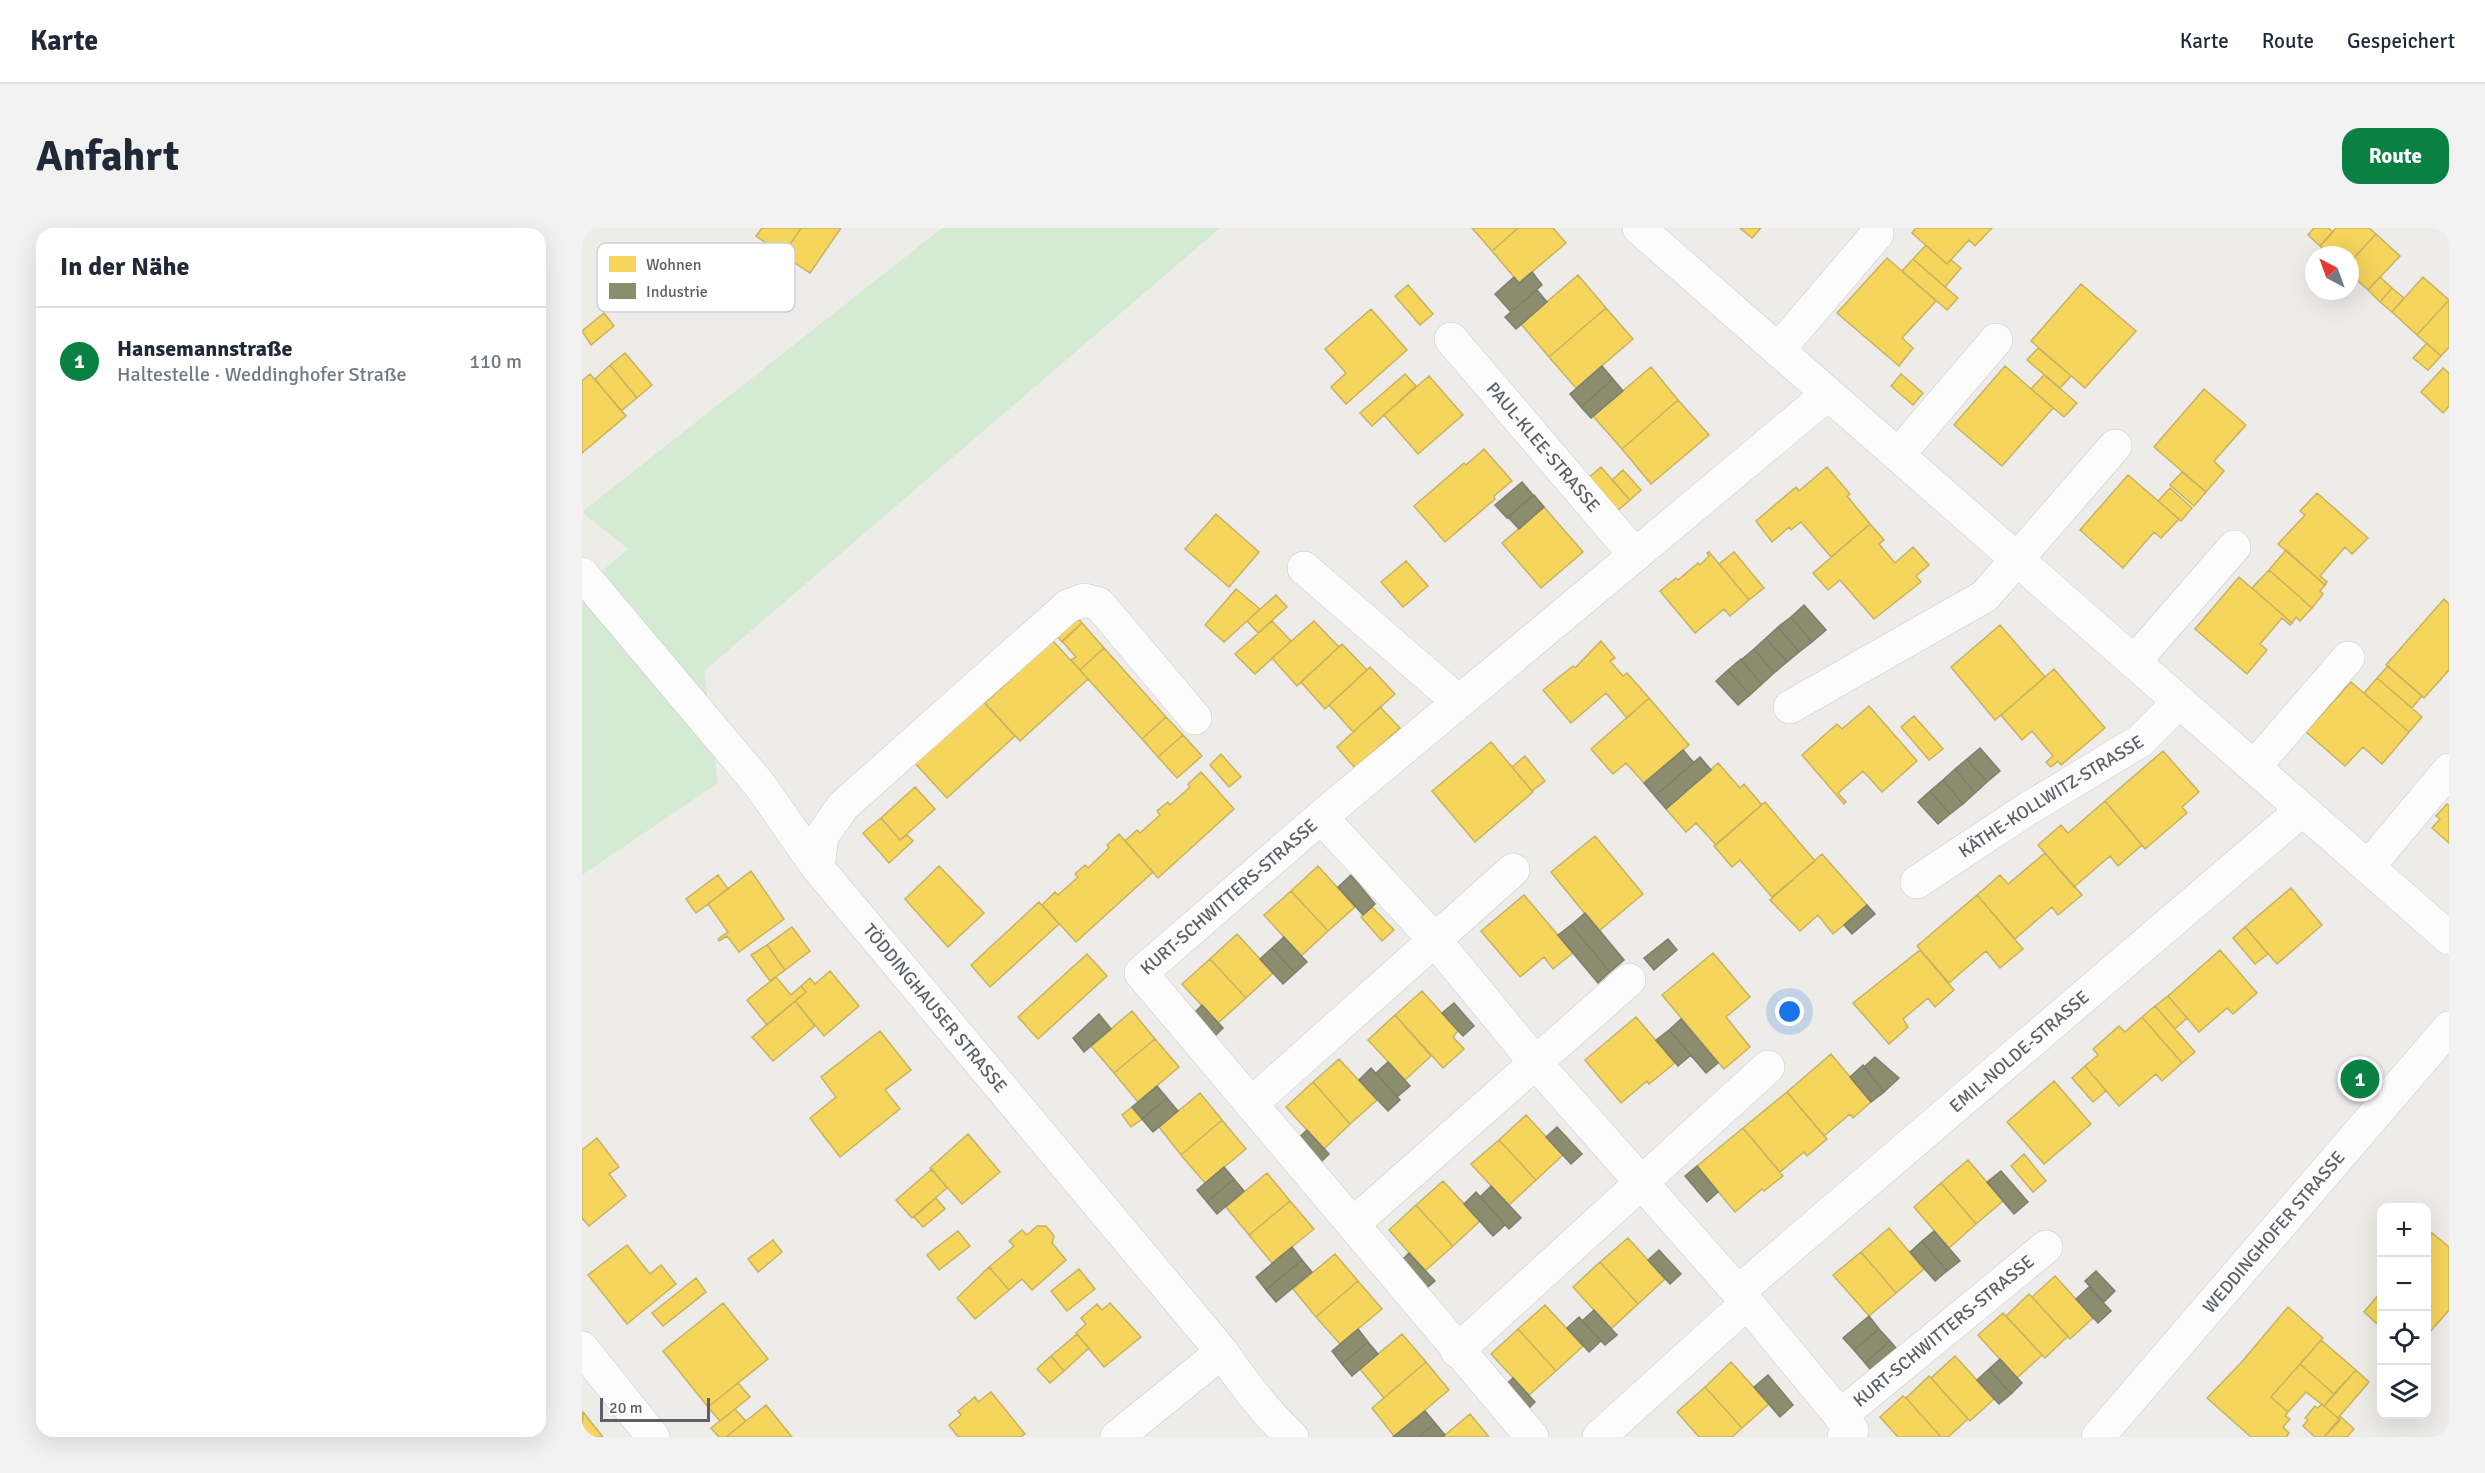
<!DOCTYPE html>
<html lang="de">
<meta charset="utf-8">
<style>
body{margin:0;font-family:Signika,sans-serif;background:#f2f2f3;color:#1f2937}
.controls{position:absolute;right:18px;bottom:18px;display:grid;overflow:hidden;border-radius:12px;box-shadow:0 6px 24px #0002}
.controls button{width:54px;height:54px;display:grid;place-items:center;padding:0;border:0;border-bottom:2px solid #e0e1e3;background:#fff;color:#1f2937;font:30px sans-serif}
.compass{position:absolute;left:1723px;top:18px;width:54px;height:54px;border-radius:50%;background:#fff;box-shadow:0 6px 24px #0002;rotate:319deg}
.scale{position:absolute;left:18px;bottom:15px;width:110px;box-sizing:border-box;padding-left:6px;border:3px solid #5c6166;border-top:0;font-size:16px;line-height:21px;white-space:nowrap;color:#5c6166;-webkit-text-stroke:4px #fff;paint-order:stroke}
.you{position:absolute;left:1208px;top:784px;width:21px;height:21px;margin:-15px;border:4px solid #fff;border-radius:50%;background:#1a73e8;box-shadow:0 0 0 9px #1a73e833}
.badge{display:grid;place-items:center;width:39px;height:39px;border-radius:50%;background:#0b8043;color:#fff;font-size:20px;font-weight:700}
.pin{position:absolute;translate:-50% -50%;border:3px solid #fff;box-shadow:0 2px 6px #0006}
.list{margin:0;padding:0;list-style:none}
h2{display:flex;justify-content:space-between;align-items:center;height:78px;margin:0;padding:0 24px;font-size:26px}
h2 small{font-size:20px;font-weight:400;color:#747a83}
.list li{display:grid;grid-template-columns:39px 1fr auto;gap:18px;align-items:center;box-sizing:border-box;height:108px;padding:0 24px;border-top:2px solid #e0e1e3}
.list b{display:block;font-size:22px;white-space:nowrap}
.list p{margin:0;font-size:20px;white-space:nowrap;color:#747a83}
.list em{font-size:20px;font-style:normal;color:#747a83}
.icon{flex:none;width:33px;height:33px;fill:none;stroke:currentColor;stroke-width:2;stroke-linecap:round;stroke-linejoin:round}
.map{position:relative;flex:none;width:1867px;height:1209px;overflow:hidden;border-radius:18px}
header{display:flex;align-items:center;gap:36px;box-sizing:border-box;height:84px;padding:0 30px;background:#fff;border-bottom:2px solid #e0e1e3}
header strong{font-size:28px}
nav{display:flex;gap:33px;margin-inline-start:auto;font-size:21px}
.intro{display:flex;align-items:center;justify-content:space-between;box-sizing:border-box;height:144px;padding:0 36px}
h1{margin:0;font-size:42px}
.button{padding:15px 27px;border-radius:18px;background:#0b8043;color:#fff;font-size:21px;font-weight:700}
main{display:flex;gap:36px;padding:0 36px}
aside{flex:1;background:#fff;border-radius:18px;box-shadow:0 6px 24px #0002}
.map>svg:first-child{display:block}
.green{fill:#d5ead2}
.homes{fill:#f6d55c;stroke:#c8b25f;stroke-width:1.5}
.industry{fill:#8c8c6e;stroke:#7e7f6c;stroke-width:1.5}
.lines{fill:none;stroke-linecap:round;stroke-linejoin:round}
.minor-casing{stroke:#cacaca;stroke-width:34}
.minor{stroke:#fcfcfc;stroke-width:33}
.labels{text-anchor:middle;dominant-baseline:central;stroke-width:6;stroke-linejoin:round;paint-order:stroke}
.street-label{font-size:18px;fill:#5c6166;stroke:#fff}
.key{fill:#fff;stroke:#ced0d1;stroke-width:1.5}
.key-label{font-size:16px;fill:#5c6166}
</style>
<header>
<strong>Karte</strong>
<nav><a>Karte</a><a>Route</a><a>Gespeichert</a></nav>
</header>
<div class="intro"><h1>Anfahrt</h1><a class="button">Route</a></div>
<main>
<aside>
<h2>In der Nähe<small></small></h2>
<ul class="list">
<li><span class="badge">1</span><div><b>Hansemannstraße</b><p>Haltestelle · Weddinghofer Straße</p></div><em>110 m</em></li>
</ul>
</aside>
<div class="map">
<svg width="1867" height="1209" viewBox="0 0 1867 1209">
<rect width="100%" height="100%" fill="#edece8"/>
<!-- green -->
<path class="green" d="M360 0H638L122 443 136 555 0 647V360L46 321 0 284Z"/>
<!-- homes -->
<path class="homes" d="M180 0H219L201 27 174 8Z
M219 0H259L228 45 201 27Z
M890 0H936L910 23Z
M936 0H971L984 15 937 55 910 23Z
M1158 0H1179L1170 10Z
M1334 0H1410L1393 18 1387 12 1365 36 1330 5Z
M1732 0H1746L1751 4 1738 18 1726 7Z
M1754 0H1787L1794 6 1768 34V27H1747L1738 18Z
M1794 6 1818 28 1786 62 1768 46V34Z
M1344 17 1365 36 1369 32 1379 40 1363 59 1331 31Z
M1305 30 1354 73 1320 110 1331 120 1317 138 1255 85Z
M1331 31 1376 70 1365 82 1320 43Z
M996 47 1024 80 967 129 939 96Z
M1798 49 1810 60 1798 74 1786 62Z
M1841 49 1867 72 1835 107 1810 84Z
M1499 56 1554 103 1503 160 1449 113Z
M826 57 851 86 838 97 813 68Z
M1810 60 1822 70 1810 84 1798 74Z
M1867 72V119L1859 128 1835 107Z
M1024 80 1051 111 994 160 967 129Z
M789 81 825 122 764 176 749 159 764 145 743 121Z
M22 85 32 98 9 117 0 103Z
M1845 115 1859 128 1846 142 1831 130Z
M1456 120 1489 148 1478 160 1445 132Z
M43 125 70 157 55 170 28 137Z
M28 137 55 170 39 183 13 151Z
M1423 138 1471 180 1420 238 1372 197Z
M1069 139 1096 172 1040 221 1011 188Z
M1861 140 1867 145V178L1861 185 1839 164Z
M8 146 44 188 0 225V153Z
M823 146 834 158 790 198 778 185Z
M1319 146 1341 165 1331 177 1309 158Z
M1462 147 1495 175 1482 189 1449 161Z
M847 148 881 187 836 226 802 187Z
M1622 161 1664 197 1632 233 1642 243 1624 264 1572 219Z
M1096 172 1127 207 1069 256 1040 221Z
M902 221 930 253 912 268 913 271 863 314 832 278 882 235 884 237Z
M1019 239 1048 272 1034 284 1005 251Z
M1245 239 1268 266 1265 268 1288 296 1249 329 1219 294 1209 302 1207 299 1190 314 1174 293 1214 259 1217 263Z
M1041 242 1059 262 1048 272 1030 252Z
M1600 244 1624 264 1612 278 1588 257Z
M1546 247 1597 291 1579 310 1572 304 1541 340 1498 302Z
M1588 260 1610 280 1599 293 1576 273Z
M1735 265 1786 310 1770 326 1763 319 1738 348 1745 354 1743 357 1696 316 1723 287 1718 283Z
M962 279 1001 324 959 360 920 315Z
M634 286 677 324 647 359 603 321Z
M1288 296 1302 312 1297 316 1313 335 1331 319 1347 337 1334 348 1339 354 1292 391 1258 352 1246 362 1231 345Z
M1704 322 1743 357 1738 363 1741 366 1730 380 1687 342Z
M1127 324 1167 372 1148 388 1142 381 1113 405 1078 363 1094 350 1096 352 1116 335 1118 337 1127 328 1125 325Z
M1152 324 1182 360 1167 372 1137 336Z
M824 333 846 358 821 379 799 354Z
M1687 342 1730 380 1718 393 1714 389 1710 395 1670 360Z
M1657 349 1710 395 1708 397 1700 390 1678 416 1685 422 1665 446 1613 401Z
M654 361 678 381 642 414 623 397Z
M694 367 705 379 676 405 665 393Z
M1862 371 1867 376V442L1842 470 1804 437Z
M489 383 500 395 480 414 469 402Z
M690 393 709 413 673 446 653 426Z
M732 393 757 419 715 458 690 430Z
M500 395 522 420 498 442 489 432 494 429 480 413Z
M1418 397 1463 449 1413 492 1369 439Z
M471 413 506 451 438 513 403 475 432 448 430 447Z
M1019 413 1033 430 1028 433 1041 448 1045 445 1067 470 1045 490 1024 465 989 495 961 462 991 438 993 440Z
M760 416 785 442 743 481 719 454Z
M522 420 584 489 560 511 498 442Z
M1806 438 1840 468 1830 480 1795 450Z
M788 439 813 466 771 504 747 477Z
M1472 441 1523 500 1479 537 1476 533 1469 539 1464 534 1471 528 1450 503 1440 512 1419 487Z
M1795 450 1840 489 1827 504 1782 465Z
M1769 454 1827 504 1800 536 1781 519 1763 538 1724 504Z
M398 470 433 508 365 570 330 532Z
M1067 470 1107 517 1062 555 1044 535 1031 546 1009 521Z
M1287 478 1335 533 1300 564 1281 543 1256 565 1264 574 1262 576 1220 527 1255 496 1260 501Z
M798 479 818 500 773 540 755 519Z
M1332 488 1361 521 1347 532 1319 499Z
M584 489 601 507 576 529 560 511Z
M601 507 620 528 595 550 576 529Z
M909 514 951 564 893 614 850 563Z
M1581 523 1617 564 1600 579 1605 585 1563 621 1523 573Z
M639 526 659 549 647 559 628 537Z
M943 528 963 553 950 563 930 539Z
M1136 535 1158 560 1162 556 1180 577 1134 617 1114 595 1104 604 1084 581Z
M619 544 652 581 576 650 543 613 555 602 558 605 578 587 575 583 586 574 588 577 608 559 606 556Z
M333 559 353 581 318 612 299 590Z
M1523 573 1560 617 1536 638 1528 628 1492 659 1456 617 1479 597 1486 605Z
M1183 574 1233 633 1190 669 1158 632 1150 639 1132 618Z
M1865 576 1867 578V615L1850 600 1858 591 1854 588Z
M299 590 318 612 325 607 331 613 307 635 281 605Z
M537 606 571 644 494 714 460 677 473 664 476 667 496 649 493 646 503 637 506 640 527 620 525 617Z
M1013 608 1061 666 1017 703 969 644Z
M1463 625 1500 667 1476 687 1470 679 1433 711 1395 667 1418 647 1426 656Z
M1240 626 1285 677 1251 706 1236 687 1218 703 1188 672Z
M357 638 402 685 366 719 323 671Z
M736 638 773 679 746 703 709 663Z
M169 643 202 691 157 724 145 708 137 713 136 711 146 704 126 676Z
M136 647 146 661 114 685 104 671Z
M1709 660 1740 697 1695 736 1663 699Z
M709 663 746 703 719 728 682 687Z
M942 667 991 725 971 741 962 729 938 749 899 703Z
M1395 667 1441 721 1418 740 1404 723 1367 755 1335 718Z
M457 674 477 696 408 759 389 737Z
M790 679 812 702 800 713 779 689Z
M210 699 228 723 203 742 185 717Z
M1663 699 1686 726 1673 736 1651 710Z
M655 706 691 745 664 770 628 731Z
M185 717 203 742 188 753 169 727Z
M1338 722 1372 762 1353 779 1346 770 1321 791 1326 799 1307 816 1271 775Z
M1638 722 1675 765 1651 786 1645 780 1617 804 1586 768Z
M1131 725 1168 769 1144 789 1168 819 1142 841 1080 767Z
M505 726 525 748 456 811 436 789Z
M628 731 664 770 636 795 600 756Z
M248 743 277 778 242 808 213 773 224 764 219 758 228 750 233 756Z
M194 749 209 767 219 758 224 764 185 797 165 772Z
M840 763 876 803 871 809 882 821 861 840 813 787Z
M1586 768 1605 790 1593 801 1573 778Z
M213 773 233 798 191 833 170 809Z
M1573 778 1613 824 1600 835 1560 789Z
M550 783 573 811 532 845 509 818Z
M813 787 849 828 823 852 786 812Z
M1054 789 1093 835 1067 856 1065 853 1039 875 1003 832Z
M1560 789 1600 835 1580 853 1574 846 1537 878 1503 838 1516 827 1511 821 1537 798 1543 804Z
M298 803 329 842 303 862 318 881 258 929 228 890 254 869 239 849Z
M573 811 597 839 556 874 532 845Z
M1249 826 1289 874 1271 890 1268 886 1242 908 1205 864Z
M757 831 795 872 768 896 731 854Z
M1503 838 1524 863 1511 874 1490 850Z
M1472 853 1509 896 1462 936 1425 894Z
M731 854 768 896 742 921 704 879Z
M1205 864 1245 911 1225 928 1222 924 1198 944 1161 900Z
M618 865 640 892 599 927 577 899Z
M550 879 560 891 549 899 540 887Z
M944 887 981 927 954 952 917 912Z
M640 892 664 921 623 955 599 927Z
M1161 900 1201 948 1182 963 1180 961 1153 984 1115 938Z
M386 906 418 944 380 976 348 940Z
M15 910 37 939 27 946 44 968 7 998 0 990V922Z
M917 912 954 952 927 977 889 936Z
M1442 926 1464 953 1451 964 1429 938Z
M1386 932 1421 973 1394 996 1359 955Z
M350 941 365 960 330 990 314 972Z
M685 945 708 973 667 1007 644 979Z
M861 953 898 993 871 1018 834 977Z
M1359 955 1394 996 1367 1020 1332 979Z
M354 970 363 981 341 999 332 989Z
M708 973 732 1001 690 1035 667 1007Z
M834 977 871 1018 843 1043 807 1002Z
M455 998H464L472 1008 470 1015 484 1032 450 1062 440 1051 427 1062 407 1039 432 1018 427 1013 440 1002 445 1007Z
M1307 1000 1342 1041 1314 1065 1279 1024Z
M376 1003 388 1018 357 1042 345 1027Z
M1850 1005 1867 1019V1082L1848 1104H1844V1012Z
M1046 1010 1083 1051 1056 1076 1018 1034Z
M191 1012 200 1024 176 1044 166 1031Z
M45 1017 68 1046 79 1037 94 1056 45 1096 6 1047Z
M1279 1024 1314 1065 1287 1088 1251 1047Z
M753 1026 776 1053 734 1089 711 1061Z
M1018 1034 1056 1076 1029 1101 991 1059Z
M407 1039 427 1062 393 1091 375 1070Z
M497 1041 513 1061 485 1083 469 1063Z
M1473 1048 1511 1090 1488 1111 1450 1069Z
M114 1050 124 1064 81 1098 70 1085Z
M776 1053 800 1081 758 1116 734 1089Z
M1798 1065 1800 1066V1100L1782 1084Z
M1447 1066 1486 1108 1463 1130 1424 1088Z
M141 1075 186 1131 126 1179 81 1123Z
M528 1075 559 1109 522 1139 494 1105 504 1096 499 1090 515 1076 520 1082Z
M963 1077 1001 1118 974 1143 936 1101Z
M1706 1079 1741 1110 1689 1169 1706 1184 1703 1188 1708 1191 1701 1199 1707 1205 1704 1209H1669L1625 1170 1658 1136Z
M1421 1085 1460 1127 1435 1150 1396 1107Z
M936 1101 974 1143 947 1167 909 1126Z
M495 1106 507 1120 482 1143 469 1128Z
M820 1106 844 1134 802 1170 778 1141Z
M1739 1112 1774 1142 1752 1166 1718 1136Z
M469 1128 482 1143 468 1155 455 1141Z
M1373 1128 1412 1171 1388 1193 1349 1150Z
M844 1134 867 1162 812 1208 790 1180Z
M1149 1134 1187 1176 1160 1200 1123 1159Z
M1718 1136 1752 1166 1742 1178 1724 1164 1706 1184 1689 1169Z
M1774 1142 1787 1154 1756 1190 1742 1178Z
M1347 1148 1386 1191 1366 1209H1359L1324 1170Z
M156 1155 168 1169 138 1193 126 1179Z
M1123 1159 1160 1200 1150 1209H1117L1095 1184Z
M409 1164 443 1206 438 1209H376L367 1197 379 1187 376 1183 393 1169 396 1174Z
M1321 1168 1324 1170 1359 1209H1316L1298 1189Z
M1740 1176 1758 1192 1742 1209H1733L1721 1198 1726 1192 1723 1190 1733 1178 1736 1180Z
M184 1177 210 1209H144Z
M153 1181 164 1193 144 1209H137L129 1200Z
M1 1184 21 1209H0Z
M888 1186 907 1209H861L863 1207Z
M1759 1189 1772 1201 1765 1209H1742Z"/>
<!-- industry -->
<path class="industry" d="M950 44 960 57 929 84 913 66 932 49 937 55Z
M955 62 965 74 934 101 923 89Z
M1020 138 1031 151 999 179 988 166Z
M1031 151 1041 163 1009 190 999 179Z
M940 254 951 267 925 290 913 277Z
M952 267 962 279 937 301 926 289Z
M1222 377 1244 402 1230 414 1209 389Z
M1209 389 1230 414 1217 424 1196 399Z
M1196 399 1217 424 1205 434 1184 410Z
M1184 410 1205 434 1192 445 1172 421Z
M1172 421 1192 445 1180 456 1159 432Z
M1159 431 1180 456 1168 467 1146 442Z
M1146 442 1168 467 1156 477 1134 453Z
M1398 520 1418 543 1405 554 1385 531Z
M1101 522 1112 535 1073 568 1062 555Z
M1118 529 1129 542 1084 581 1073 568Z
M1385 531 1405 554 1393 565 1373 541Z
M1373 541 1393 565 1381 576 1361 552Z
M1361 552 1381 576 1368 586 1348 563Z
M1348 563 1368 586 1356 596 1336 574Z
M769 647 793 676 781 687 756 659Z
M1285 677 1293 686 1270 706 1262 697Z
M1003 685 1042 732 1028 744 989 697Z
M989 697 1028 744 1016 755 976 707Z
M702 709 725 734 713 745 690 720Z
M1086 711 1095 722 1072 742 1062 730Z
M690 720 713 745 701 756 678 731Z
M872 775 892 798 881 808 860 785Z
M620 777 641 800 629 812 608 789Z
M517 786 529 801 502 824 491 810Z
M1099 791 1136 835 1124 845 1087 802Z
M1087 802 1109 827 1096 838 1074 812Z
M1293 829 1317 850 1302 864 1282 839Z
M806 834 828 858 815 869 794 845Z
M1281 837 1302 864 1289 874 1268 849Z
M789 840 818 872 806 883 777 852Z
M575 858 585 870 560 891 550 879Z
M585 870 596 883 571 904 560 891Z
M975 899 1000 926 989 936 964 909Z
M725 902 747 926 736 937 713 913Z
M1115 938 1136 964 1125 974 1103 948Z
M642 939 652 951 625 974 615 962Z
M1419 943 1446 974 1432 986 1405 954Z
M652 951 662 963 635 986 625 974Z
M909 958 939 990 927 1001 898 969Z
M894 964 923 997 911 1008 882 976Z
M1352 1003 1378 1033 1365 1043 1340 1013Z
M1340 1013 1365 1043 1353 1053 1328 1024Z
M710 1019 720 1032 684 1062 674 1049Z
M1077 1022 1099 1046 1088 1056 1066 1032Z
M827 1025 853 1053 840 1064 815 1037Z
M720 1032 730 1044 694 1074 684 1062Z
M1514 1043 1533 1063 1522 1074 1503 1053Z
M1507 1059 1529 1083 1516 1095 1494 1071Z
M1012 1082 1035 1107 1023 1117 1000 1093Z
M1287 1088 1297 1101 1272 1122 1261 1110Z
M997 1089 1019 1113 1007 1124 985 1100Z
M776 1101 786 1114 760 1136 750 1123Z
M1297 1101 1308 1113 1283 1135 1272 1122Z
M1308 1113 1318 1125 1293 1147 1283 1135Z
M786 1114 796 1126 770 1148 760 1136Z
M1418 1131 1440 1155 1429 1166 1407 1141Z
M1407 1141 1429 1166 1417 1176 1395 1152Z
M1186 1147 1211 1177 1198 1189 1172 1159Z
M931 1150 953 1174 941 1186 919 1161Z
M843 1183 853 1195 837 1209H811Z
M853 1195 863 1207 861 1209H837Z"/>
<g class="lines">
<defs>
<g id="minor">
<path d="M1057 0 1867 710"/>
<path id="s1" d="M869 111 1053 327"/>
<path d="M1196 122 1295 6"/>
<path d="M1316 227 1414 112"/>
<path d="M722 340 877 474"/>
<path id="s2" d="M0 346 177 556 236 640 640 1124C661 1155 683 1184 710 1209"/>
<path d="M1552 434 1652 319"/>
<path d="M1208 479 1403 368 1533 218"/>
<path d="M1672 539 1766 430"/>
<path d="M739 589 852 711 953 834 1156 1064 1270 1202 1262 1209"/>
<path d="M1786 639 1867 542"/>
<path d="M236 640 240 608 261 578 486 378 502 372 517 376 613 490"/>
<path id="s3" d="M1335 654 1447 580 1558 513 1597 474"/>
<path d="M669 876 931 642"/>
<path d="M771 996 1047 752"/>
<path id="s4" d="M1156 1064 1720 582"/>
<path d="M0 1120 71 1209"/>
<path d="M875 1123 1186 839"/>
<path id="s5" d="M1258 1188 1464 1019"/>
<path d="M535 1209 640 1124"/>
<path id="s6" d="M950 1209 559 745 739 589 1246 166"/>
<path d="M1017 1209 1165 1075"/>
<path id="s7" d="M1516 1209 1867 800"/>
</g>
</defs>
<!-- minor casing -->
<use href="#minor" class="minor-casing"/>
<!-- minor -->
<use href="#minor" class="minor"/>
</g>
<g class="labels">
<!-- street labels -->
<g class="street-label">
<text stroke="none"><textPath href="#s1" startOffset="142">PAUL-KLEE-STRASSE</textPath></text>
<text stroke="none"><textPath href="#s3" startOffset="159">KÄTHE-KOLLWITZ-STRASSE</textPath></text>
<text stroke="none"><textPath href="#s6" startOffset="723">KURT-SCHWITTERS-STRASSE</textPath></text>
<text stroke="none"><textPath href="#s2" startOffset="560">TÖDDINGHAUSER STRASSE</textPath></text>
<text stroke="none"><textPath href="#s4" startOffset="370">EMIL-NOLDE-STRASSE</textPath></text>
<text stroke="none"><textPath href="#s7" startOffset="270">WEDDINGHOFER STRASSE</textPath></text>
<text stroke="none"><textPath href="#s5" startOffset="134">KURT-SCHWITTERS-STRASSE</textPath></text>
</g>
</g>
<!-- legend -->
<rect x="15" y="15" width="198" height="69" rx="9" class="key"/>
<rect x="27" y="28" width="27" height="16" fill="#f6d55c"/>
<rect x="27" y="55" width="27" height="16" fill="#8c8c6e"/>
<g class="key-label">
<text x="64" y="42">Wohnen</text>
<text x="64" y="69">Industrie</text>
</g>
</svg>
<div class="controls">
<button>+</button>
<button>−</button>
<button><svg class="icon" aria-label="locate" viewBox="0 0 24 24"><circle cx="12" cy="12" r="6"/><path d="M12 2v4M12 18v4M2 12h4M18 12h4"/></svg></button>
<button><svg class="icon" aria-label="layers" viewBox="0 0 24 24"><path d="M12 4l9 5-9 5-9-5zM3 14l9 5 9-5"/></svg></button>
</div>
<svg class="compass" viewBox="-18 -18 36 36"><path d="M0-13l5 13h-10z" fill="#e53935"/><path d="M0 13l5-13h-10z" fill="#747a83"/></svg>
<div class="scale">20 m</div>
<div class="you"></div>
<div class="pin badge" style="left:1778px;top:851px">1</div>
</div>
</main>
